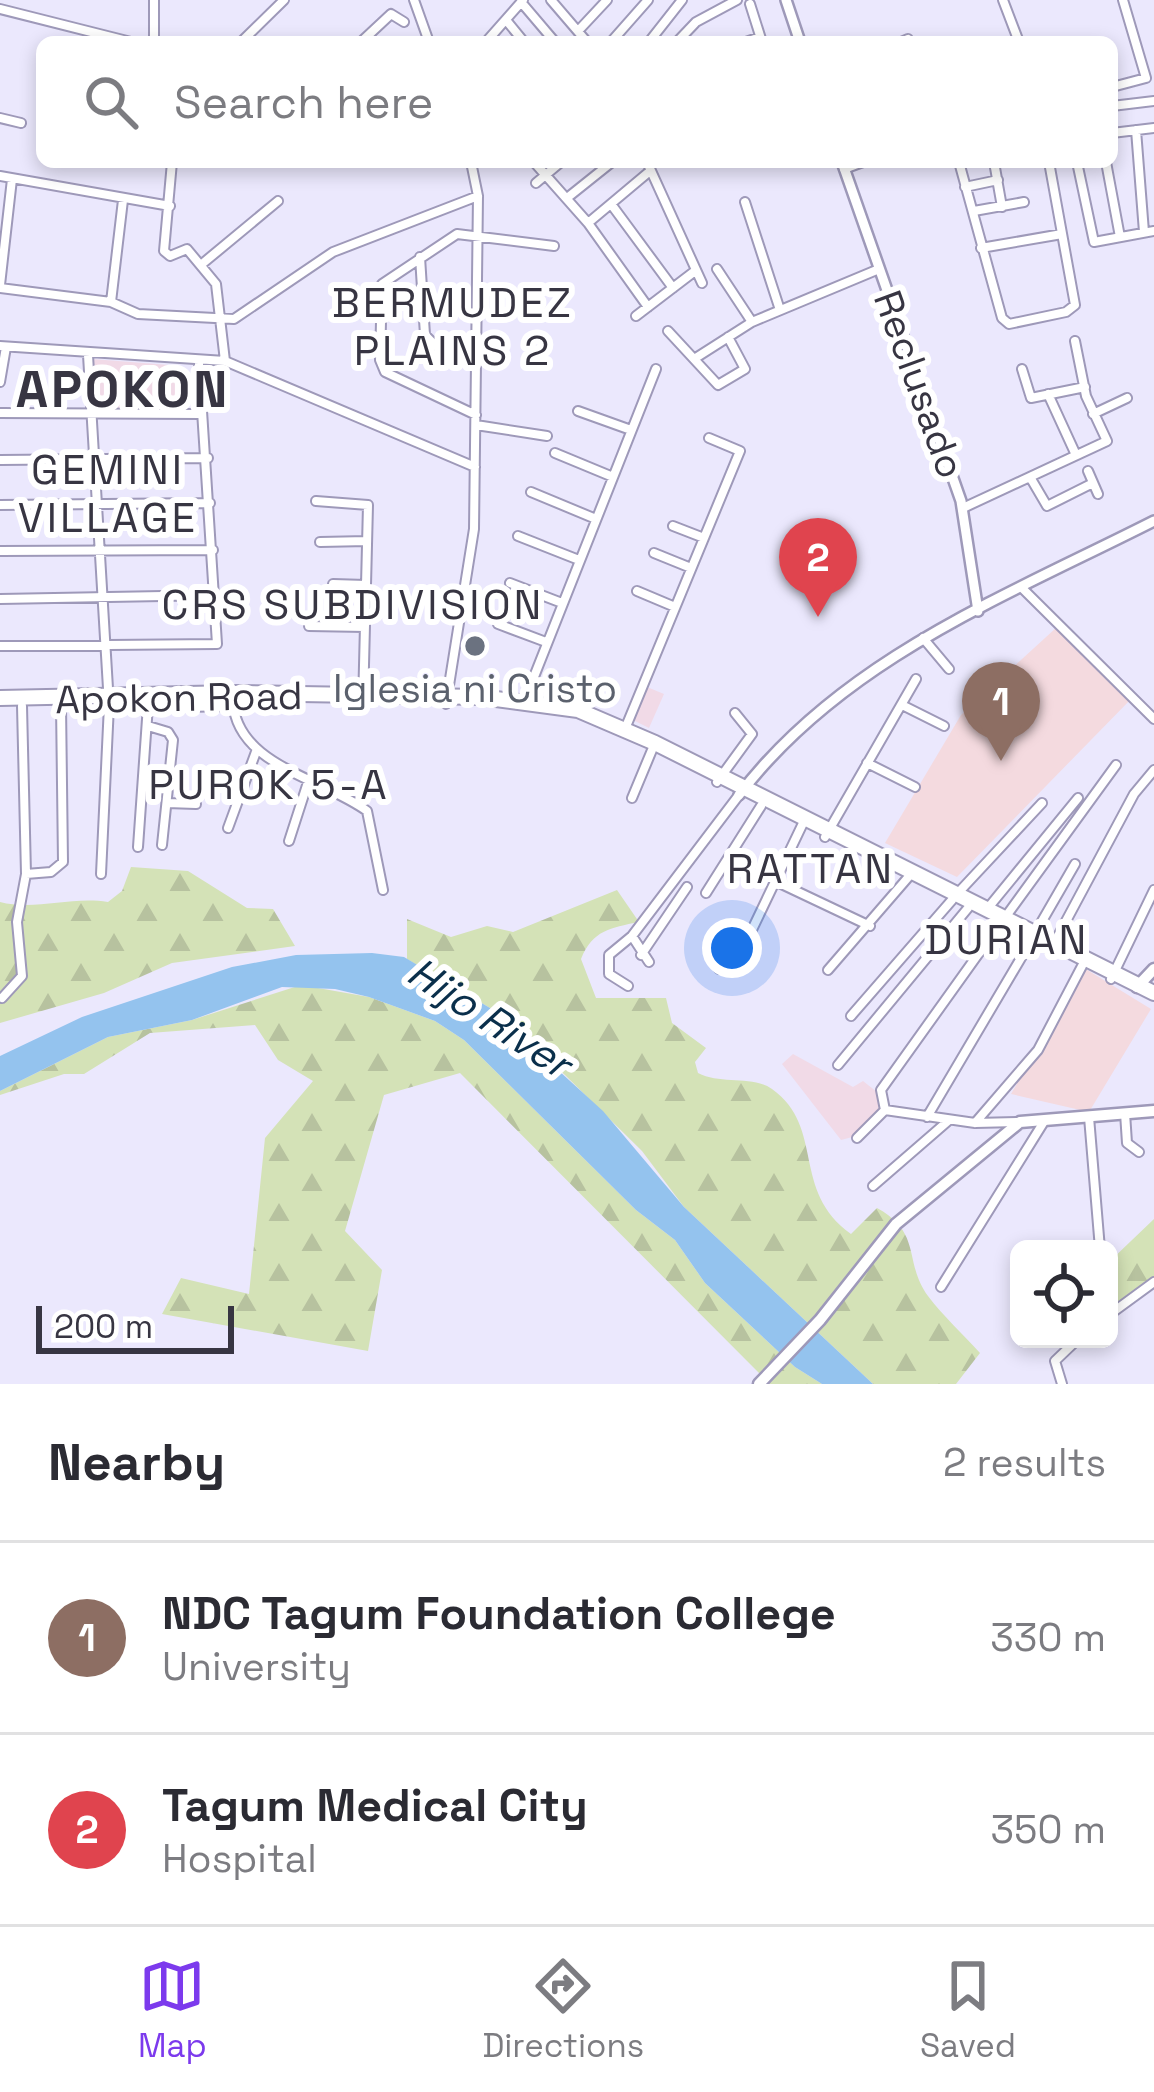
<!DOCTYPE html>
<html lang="en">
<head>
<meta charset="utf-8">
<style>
	:root { --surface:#fff; --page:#f7f7f7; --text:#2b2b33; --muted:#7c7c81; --line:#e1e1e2; --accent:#7c3aed }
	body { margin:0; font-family:"Space Grotesk",sans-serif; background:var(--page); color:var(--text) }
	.controls { position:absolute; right:36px; bottom:36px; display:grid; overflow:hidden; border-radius:18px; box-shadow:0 6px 18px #0003 }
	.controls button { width:108px; height:108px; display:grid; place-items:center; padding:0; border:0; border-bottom:3px solid var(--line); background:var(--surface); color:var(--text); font:60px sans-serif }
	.scale { position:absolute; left:36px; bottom:30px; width:198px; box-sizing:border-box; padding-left:12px; border:6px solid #373542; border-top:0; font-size:33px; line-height:42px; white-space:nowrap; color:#373542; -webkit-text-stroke:9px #fff; paint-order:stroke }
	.you { position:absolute; left:732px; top:948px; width:42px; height:42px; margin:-30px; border:9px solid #fff; border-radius:50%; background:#1a73e8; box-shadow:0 0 0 18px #1a73e833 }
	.badge { display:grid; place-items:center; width:78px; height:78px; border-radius:50%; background:var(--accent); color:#fff; font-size:39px; font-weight:700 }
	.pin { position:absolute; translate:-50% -99px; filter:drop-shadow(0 3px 6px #0008) }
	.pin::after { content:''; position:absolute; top:63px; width:42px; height:36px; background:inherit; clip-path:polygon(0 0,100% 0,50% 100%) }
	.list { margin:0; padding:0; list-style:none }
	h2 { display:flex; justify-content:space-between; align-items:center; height:156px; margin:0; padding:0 48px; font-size:51px }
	h2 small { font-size:39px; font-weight:400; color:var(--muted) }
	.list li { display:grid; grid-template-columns:78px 1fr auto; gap:36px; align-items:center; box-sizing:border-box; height:192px; padding:0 48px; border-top:3px solid var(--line) }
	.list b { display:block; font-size:45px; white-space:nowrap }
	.list p { margin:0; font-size:39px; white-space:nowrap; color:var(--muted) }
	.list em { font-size:39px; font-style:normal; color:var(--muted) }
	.icon { flex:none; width:66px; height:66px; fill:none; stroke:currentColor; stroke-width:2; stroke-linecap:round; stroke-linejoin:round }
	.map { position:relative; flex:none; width:1154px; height:1384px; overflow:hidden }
	.search { position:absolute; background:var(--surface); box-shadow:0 6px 18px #0003; left:36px; right:36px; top:36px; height:132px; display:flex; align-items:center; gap:30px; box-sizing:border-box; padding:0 42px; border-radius:18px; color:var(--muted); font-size:45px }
	.sheet { height:540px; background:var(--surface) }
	nav { display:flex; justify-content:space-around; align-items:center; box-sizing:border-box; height:168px; border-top:3px solid var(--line); background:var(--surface); font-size:33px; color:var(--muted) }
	nav a { display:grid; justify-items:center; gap:6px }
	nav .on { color:var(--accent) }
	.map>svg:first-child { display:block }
	.commercial { fill:#f1dae7 }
	.education { fill:#f4dadf }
	.forest { fill:url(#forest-firs) }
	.water { fill:#94c3ee }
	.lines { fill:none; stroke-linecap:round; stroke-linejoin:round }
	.minor-casing { stroke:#9e99b9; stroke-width:12 }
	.tertiary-casing { stroke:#9e99b9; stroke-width:14 }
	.secondary-casing { stroke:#9e99b9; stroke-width:15 }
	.trunk-casing { stroke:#9e99b9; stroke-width:18 }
	.minor { stroke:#fff; stroke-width:8 }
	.tertiary { stroke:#fff; stroke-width:9 }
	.secondary { stroke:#fff; stroke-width:10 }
	.trunk { stroke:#fff; stroke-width:14 }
	.worship-dot { fill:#6b7280; stroke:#fff; stroke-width:4.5 }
	.labels { text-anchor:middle; stroke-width:12; stroke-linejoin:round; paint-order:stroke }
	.street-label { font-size:39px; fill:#373542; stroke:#fff }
	.worship-label { font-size:39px; fill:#5b616d; stroke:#fff }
	.neighbourhood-label { font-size:42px; letter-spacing:3px; fill:#373542; stroke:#fff }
	.water-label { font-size:42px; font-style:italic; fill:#0a2f4b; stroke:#fff }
	.district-label { font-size:51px; font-weight:bold; letter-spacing:3px; fill:#373542; stroke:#fff }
</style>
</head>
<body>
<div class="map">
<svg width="1154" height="1384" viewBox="0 0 1154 1384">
	<defs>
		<pattern id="forest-firs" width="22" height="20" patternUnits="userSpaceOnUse" patternTransform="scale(3)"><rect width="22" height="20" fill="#d4e2b7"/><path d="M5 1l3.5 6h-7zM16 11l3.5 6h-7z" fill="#b7c29f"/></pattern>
	</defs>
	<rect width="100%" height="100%" fill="#ebe8fd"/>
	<!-- commercial -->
	<path class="commercial" d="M92 359 182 366 184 411H94Z
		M647 687 664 694 649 728 633 720Z
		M793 1054 853 1087 863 1081 877 1092 880 1110 856 1136 841 1140 782 1064Z"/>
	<!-- education -->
	<path class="education" d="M1057 627 1135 695 957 877 885 843 961 715Z
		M1084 968 1151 1009 1089 1112 1011 1094Z"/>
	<!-- forest -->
	<path class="forest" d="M131 867 188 871 247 908 273 909 295 946 172 963 104 993 0 1023V902C35 911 71 896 108 902L122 891Z
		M617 890 639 922C610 928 593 930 581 959L596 998H666L672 1023 706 1048 695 1062 698 1073C721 1085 752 1075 772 1089 826 1128 790 1190 851 1234L877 1208C923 1233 903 1262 928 1296 943 1316 963 1334 980 1353L956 1384H873L684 1207 642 1151 565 1075 490 1008 407 959V919L451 937 487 926 513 932Z
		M301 985 369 997 435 1021 464 1040 636 1210 675 1240 705 1283 795 1367 822 1384H770L460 1073 384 1095 345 1231 382 1270 368 1351 162 1314 181 1278 249 1294 265 1138 313 1081 278 1060 255 1025 150 1033 84 1074H64L0 1095V1091L108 1037 192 1020Z
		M1154 1219V1280L1109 1312V1262Z"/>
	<!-- water -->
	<path class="water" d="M372 953 404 957 490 1008 603 1111 684 1207 873 1384H822L795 1367 705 1283 675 1240 636 1210 464 1040 435 1021 369 997 335 989 282 987 192 1020 108 1037 0 1091V1056L82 1017 232 967 296 955Z"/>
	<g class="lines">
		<!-- minor casing -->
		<g class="minor-casing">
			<path id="minor" d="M154 0V42
				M414 0 429 42
				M551 0 587 42
				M1003 0 1019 42
				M521 2 555 42
				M750 4 762 42
				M0 9 131 42
				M506 20 524 42
				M578 31 607 0
				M241 42 284 0
				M361 42 391 14 404 22
				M486 42 523 0
				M611 42 648 0
				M649 42 682 0
				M677 42 696 22 737 0
				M746 42 760 37
				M901 42 908 39
				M1112 87 1146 78 1123 0
				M1112 106 1154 101
				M0 118 21 123
				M1136 130 1144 232
				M1112 133 1154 128
				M172 162 164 251 170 256 187 249 216 284 225 361
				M534 162 588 223 648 307
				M647 162 702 283
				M959 162 1002 318 1009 324 1066 312 1075 305 1049 162
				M994 162 1002 207
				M1077 162 1094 242 1154 231
				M1106 162 1120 237
				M844 169 863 162
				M0 176 170 206
				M536 183 561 162
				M965 187 998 180
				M567 198 612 162
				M745 202 780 310
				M611 204 673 288
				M974 211 1024 202
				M588 223 650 171
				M981 248 1062 234
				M420 257 425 335 439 349 475 366
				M202 264 278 201
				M717 269 752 322
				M0 285 12 179
				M0 288 111 302 138 314 234 319 333 252 478 196
				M111 302 123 200
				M636 316 695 271
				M668 331 718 385 745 369 728 337
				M0 346 225 361 475 467
				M88 355 109 705 101 874
				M694 359 752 322 879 269
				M1022 369 1031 398 1085 387
				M0 382 6 347
				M1048 394 1076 455
				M578 411 631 430
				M0 413 202 414
				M1093 414 1127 398
				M476 415 385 372 380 360 382 284 457 234 554 246
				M476 425 547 436
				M555 453 613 477
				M0 460 208 458
				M1088 471 1098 494
				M1030 477 1047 506 1093 483
				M531 492 596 519
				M316 501 368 505 363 705
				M0 505 210 503
				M963 508 1107 441 1086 396 1075 341
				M673 526 704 538
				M518 536 579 560
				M320 542 367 541
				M0 551 213 550
				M654 553 691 568
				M510 583 562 603
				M333 584 366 585
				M1023 589 1154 719
				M637 591 675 607
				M0 599 217 595
				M498 624 546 642
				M309 626 365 627
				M923 638 949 669
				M0 646 217 644 199 364
				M233 701C236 765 322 778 367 811L383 890
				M524 702 656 369
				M446 704 474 529 478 196 471 162
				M902 705 944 726
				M148 726 168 732 173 740 162 845
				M625 729 740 451 709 438
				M867 763 915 787
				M717 782 752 734 735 713
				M632 798 652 750
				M167 803 196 804
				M228 828 257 749
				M825 837 916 679
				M289 841 309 779
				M138 847 148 705
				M26 874 51 872 63 862 61 705
				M775 881 870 926
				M706 893 761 806
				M957 894 1042 803
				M988 908 1078 798
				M1004 919 1116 765
				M1034 935 1075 864
				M632 936 649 962
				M1050 951 1134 794 1154 770
				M641 955 687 887
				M719 969 738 959 805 819
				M828 970 911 874
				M1111 979 1154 890
				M628 986 609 974V955L632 936 739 795
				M2 998 22 976 17 922 26 874 22 706
				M851 1016 952 900
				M838 1065 968 908
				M885 1110 881 1090 999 925
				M1125 1113 1127 1143 1139 1152
				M927 1117 1031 941
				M1089 1117 1100 1249
				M975 1123 1038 1050 1082 966
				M857 1138 885 1110 975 1123 1017 1122
				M873 1186 948 1121
				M941 1287 1045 1120
				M1109 1315 1154 1282
				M1062 1384 1055 1361 1078 1339"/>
		</g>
		<!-- tertiary casing -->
		<g class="tertiary-casing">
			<path id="tertiary" d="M786 0 800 42
				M842 162 961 501 978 611
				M739 795C843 659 1006 596 1154 521"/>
		</g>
		<!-- secondary casing -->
		<g class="secondary-casing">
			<path id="secondary" d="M1137 987 1154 969
				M759 1384 820 1320 896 1224 1020 1122 1154 1111"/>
		</g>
		<!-- trunk casing -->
		<g class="trunk-casing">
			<path id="trunk" d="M0 698 234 693 481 697 578 710 655 743 1154 993
				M119 705 241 703"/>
		</g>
		<!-- minor -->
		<use href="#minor" class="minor"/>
		<!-- tertiary -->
		<use href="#tertiary" class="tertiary"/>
		<!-- secondary -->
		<use href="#secondary" class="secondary"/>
		<!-- trunk -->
		<use href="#trunk" class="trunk"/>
	</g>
	<!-- markers -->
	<circle class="worship-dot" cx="475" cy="646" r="12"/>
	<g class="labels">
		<!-- street labels -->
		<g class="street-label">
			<text transform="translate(920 384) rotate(70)" y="14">Reclusado</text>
			<text transform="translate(179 697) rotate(-1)" y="14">Apokon Road</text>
		</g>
		<!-- worship labels -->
		<g class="worship-label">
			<text x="475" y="702">Iglesia ni Cristo</text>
		</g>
		<!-- neighbourhood labels -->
		<g class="neighbourhood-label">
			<text x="453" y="317">BERMUDEZ<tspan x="453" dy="48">PLAINS 2</tspan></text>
			<text x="108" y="484">GEMINI<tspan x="108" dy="48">VILLAGE</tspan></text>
			<text x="353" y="619">CRS SUBDIVISION</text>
			<text x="269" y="799">PUROK 5-A</text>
			<text x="811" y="883">RATTAN</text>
			<text x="1007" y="954">DURIAN</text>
		</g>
		<!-- water labels -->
		<g class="water-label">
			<text transform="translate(490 1017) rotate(33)" y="15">Hijo River</text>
		</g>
		<!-- district labels -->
		<g class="district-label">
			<text x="123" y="407">APOKON</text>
		</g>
	</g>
</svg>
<div class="controls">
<button><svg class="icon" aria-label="locate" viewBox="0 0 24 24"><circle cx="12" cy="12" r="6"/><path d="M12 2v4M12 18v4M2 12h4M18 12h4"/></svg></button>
</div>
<div class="scale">200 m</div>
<div class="you"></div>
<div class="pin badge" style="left:1001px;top:761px;background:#8d6e63">1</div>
<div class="pin badge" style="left:818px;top:617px;background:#e0444e">2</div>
<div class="search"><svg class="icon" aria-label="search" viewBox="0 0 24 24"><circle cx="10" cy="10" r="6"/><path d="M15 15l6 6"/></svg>Search here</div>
</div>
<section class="sheet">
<h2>Nearby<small>2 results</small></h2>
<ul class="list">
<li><span class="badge" style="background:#8d6e63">1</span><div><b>NDC Tagum Foundation College</b><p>University</p></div><em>330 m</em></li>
<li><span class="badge" style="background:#e0444e">2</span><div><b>Tagum Medical City</b><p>Hospital</p></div><em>350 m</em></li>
</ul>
</section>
<nav>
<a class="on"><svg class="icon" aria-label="map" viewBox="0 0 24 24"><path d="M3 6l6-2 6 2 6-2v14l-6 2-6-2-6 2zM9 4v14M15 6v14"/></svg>Map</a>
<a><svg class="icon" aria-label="directions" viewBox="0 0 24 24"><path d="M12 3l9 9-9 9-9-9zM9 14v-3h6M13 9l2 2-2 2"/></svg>Directions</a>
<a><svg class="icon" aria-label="saved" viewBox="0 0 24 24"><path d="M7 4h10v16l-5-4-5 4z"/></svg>Saved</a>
</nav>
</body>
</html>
